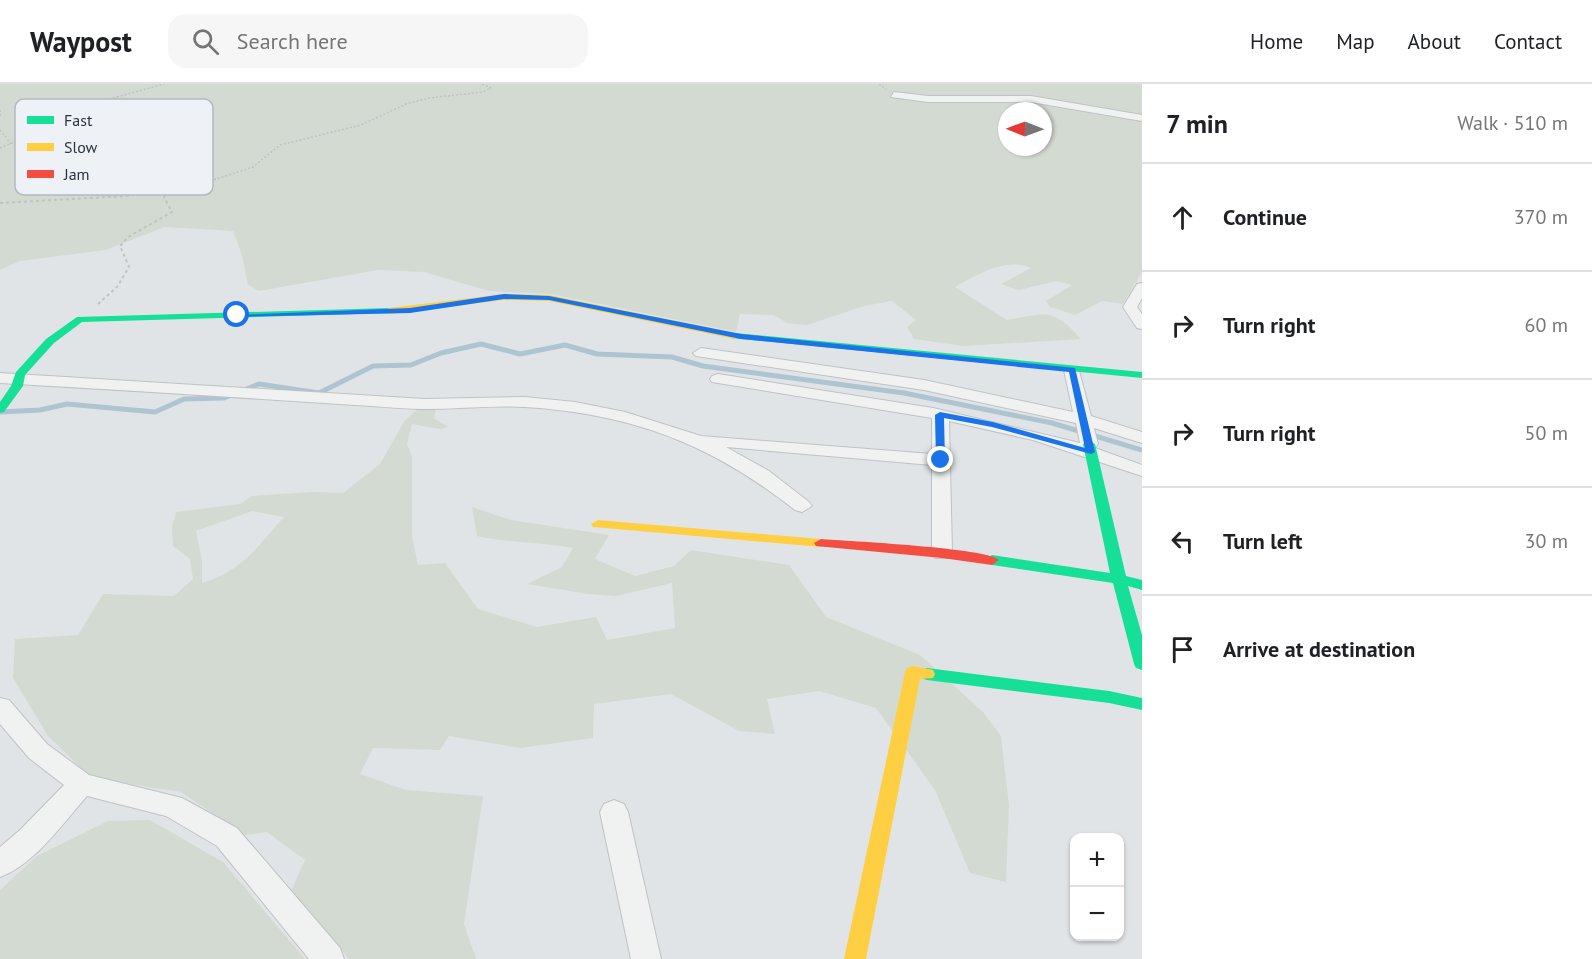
<!DOCTYPE html>
<html lang="en">
<head>
<meta charset="utf-8">
<style>
	:root { --surface:#fff; --page:#f6f6f6; --text:#202124; --muted:#757577; --line:#e0e0e0 }
	body { margin:0; font-family:"PT Sans",sans-serif; background:var(--page); color:var(--text) }
	.controls { position:absolute; right:18px; bottom:18px; display:grid; overflow:hidden; border-radius:12px; box-shadow:0 2px 4px #0004 }
	.controls button { width:54px; height:54px; display:grid; place-items:center; padding:0; border:0; border-bottom:2px solid var(--line); background:var(--surface); color:var(--text); font:30px sans-serif }
	.compass { position:absolute; left:998px; top:18px; width:54px; height:54px; border-radius:50%; background:var(--surface); box-shadow:0 2px 4px #0004; rotate:271deg }
	.stop { position:absolute; width:18px; height:18px; margin:-14px; border:4px solid #1a73e8; border-radius:50%; background:#fff }
	.stop.end { background:#1a73e8; border-color:#fff; box-shadow:0 2px 6px #0008 }
	.list { margin:0; padding:0; list-style:none }
	h2 { display:flex; justify-content:space-between; align-items:center; height:78px; margin:0; padding:0 24px; font-size:26px }
	h2 small { font-size:20px; font-weight:400; color:var(--muted) }
	.list li { display:grid; grid-template-columns:39px 1fr auto; gap:18px; align-items:center; box-sizing:border-box; height:108px; padding:0 24px; border-top:2px solid var(--line) }
	.list b { display:block; font-size:22px; white-space:nowrap }
	.list em { font-size:20px; font-style:normal; color:var(--muted) }
	.icon { flex:none; width:33px; height:33px; fill:none; stroke:currentColor; stroke-width:2; stroke-linecap:round; stroke-linejoin:round }
	.map { position:relative; flex:none; width:1142px; height:875px; overflow:hidden }
	header { display:flex; align-items:center; gap:36px; box-sizing:border-box; height:84px; padding:0 30px; background:var(--surface); border-bottom:2px solid var(--line) }
	header strong { font-size:28px }
	nav { display:flex; gap:33px; margin-inline-start:auto; font-size:21px }
	.search { width:420px; height:54px; background:var(--page); display:flex; align-items:center; gap:15px; box-sizing:border-box; padding:0 21px; border-radius:18px; color:var(--muted); font-size:22px }
	main { display:flex }
	aside { flex:1; background:var(--surface) }
	.map>svg:first-child { display:block }
	.green { fill:#d3dad1; fill-rule:evenodd }
	.lines { fill:none; stroke-linecap:round; stroke-linejoin:round }
	.stream { stroke:#afc4d1; stroke-width:5 }
	.street-casing { stroke:#bfc2c4; stroke-width:2 }
	.path-far1 { stroke:#bfc3c6; stroke-width:1.5; stroke-dasharray:2 2; stroke-linecap:butt }
	.path { stroke:#bfc3c6; stroke-width:2; stroke-dasharray:3 3; stroke-linecap:butt }
	.street { fill:#f0f2f2; fill-rule:evenodd }
	.fast { fill:#16e098; fill-rule:evenodd }
	.slow { fill:#ffcf43; fill-rule:evenodd }
	.jam { fill:#f24e42; fill-rule:evenodd }
	.route { fill:#1a73e8 }
	.key { fill:#eef2f6; stroke:#b3b9bf; stroke-width:1.5 }
	.key-label { font-size:16px; fill:#28333f }
</style>
</head>
<body>
<header>
<strong>Waypost</strong>
<div class="search"><svg class="icon" aria-label="search" viewBox="0 0 24 24"><circle cx="10" cy="10" r="6"/><path d="M15 15l6 6"/></svg>Search here</div>
<nav><a>Home</a><a>Map</a><a>About</a><a>Contact</a></nav>
</header>
<main>
<div class="map">
<svg width="1142" height="875" viewBox="0 0 1142 875">
	<rect width="100%" height="100%" fill="#e1e4e6"/>
	<!-- green -->
	<path class="green" d="M0 0H1142V188L1123 220 1102 217 1075 231 1050 223 1046 217 1072 201 1056 197 1019 206 1001 200 1031 184C1006 173 977 191 955 203L1007 236C1046 229 1053 223 1081 255L964 262 914 255 907 243 916 236 892 217 864 222 807 241 787 239 774 231 740 230 736 248 551 210 489 207 424 188 378 186 259 207 248 201 242 171 233 147 165 143 105 166 20 177 0 186ZM1007 27H1043V63H1007Z
		M419 324H436L434 334 448 343 440 345 412 340 407 360 412 372V453L418 481 445 479 478 525 537 543 596 533 607 556 675 544 672 499 616 512 588 510 527 500 562 483 573 464C541 458 509 459 477 452L472 423 511 436 609 451 595 475 635 492 674 482 691 466 789 481 826 533 920 571 983 628 1001 652 1009 721 1006 798 970 789 935 706 876 624 819 607 767 615 775 650 739 647 671 610 594 620 593 654 520 664 449 652 440 666 373 664 360 690 406 706 483 712 464 840 476 875H349L291 807 305 776 267 748 245 751 181 708 91 694 48 652 13 594 15 555 78 551 103 510 174 512 193 495 190 475 173 462 172 444 176 428 240 420 252 412 312 408 343 409 380 380 405 336ZM252 427 284 433C257 463 242 487 202 499V477L196 447Z
		M150 736 223 778 305 875H0V806L37 772 108 737Z"/>
	<g class="lines">
		<!-- stream -->
		<path class="stream" d="M0 328 40 326 67 320 155 328 184 315 224 314 259 300 319 309 373 282 411 281 441 269 481 260 520 270 565 261 597 270 672 273 703 282 904 309 1052 339 1142 366"/>
		<!-- street casing -->
		<g class="street-casing">
			<path id="street" d="M894 8 928 12H1031L1142 31V37L1031 18H928L891 13Z
				M1142 199V214L1137 223 1142 230V245L1137 244 1123 223 1137 200Z
				M701 264 924 296 1073 328 1064 286 1066 283H1078L1091 332 1142 348V359L1094 344 1098 360 1095 364 1142 381V392L1033 356 949 337 952 469 949 474H935L932 469V381L726 363 769 387 809 418 812 422 802 428 795 426C711 360 633 330 525 323 492 321 459 325 425 325 407 325 389 323 371 322 247 314 124 306 0 299V289L425 315 525 313 575 318 625 328 701 352 932 370V334L712 298 710 295 712 292 718 290 933 324 1080 359 1076 339 924 306 696 272 693 269Z
				M0 614 9 616 47 660 89 691 182 714 237 744 340 864 344 875H309L217 762 166 732 87 712C63 739 35 780 0 793V763L20 746 64 701 29 674 0 640Z
				M614 716 624 720 628 728 661 875H631L600 728 604 720Z"/>
		</g>
		<!-- path-far1 -->
		<path class="path-far1" d="M879 0 886 5
			M0 26V34
			M0 46 11 60
			M0 64 46 46 95 19 164 0
			M210 97 253 83 280 61 361 41 406 20 429 14 483 8 491 4 482 0"/>
		<!-- path -->
		<path class="path" d="M0 119 126 112 216 95
			M98 220 117 203 129 183 120 162 128 153 172 128 164 113 171 104"/>
		<!-- street -->
		<use href="#street" class="street"/>
		<!-- fast -->
		<path class="fast" d="M389 224 394 227 392 229 82 238 54 259 25 291 23 302 4 328 0 329V318L11 302 16 288 46 255 77 233Z
			M735 249 1142 288V294L731 254V250Z
			M1089 356 1095 360 1126 492 1142 496V506L1128 502 1142 551V586L1136 584 1134 580 1113 499 992 481 985 476 992 471 1110 489 1083 360Z
			M927 584 1109 607 1142 614V626L1109 619 927 596 921 594 919 590 921 586Z"/>
		<!-- slow -->
		<path class="slow" d="M504 210 549 211 735 249 740 252 735 255 549 217 504 216 389 230 384 227 389 224Z
			M598 436 821 455 828 459 821 463 593 443 591 440Z
			M913 582 933 586 935 590 933 594 920 595 866 875H844L905 588 907 584Z"/>
		<!-- jam -->
		<path class="jam" d="M821 455C846 457 989 464 999 476L992 481 942 474 816 462 814 459Z"/>
	</g>
	<!-- route -->
	<path class="route" d="M504 210 549 212 741 250 1075 284 1095 368 1091 370 992 343 944 334 945 376 941 379 936 376 935 331 940 328 993 338 1085 364 1069 288 741 255 549 216 504 215 410 229 237 233 233 231 410 224Z"/>
	<!-- legend -->
	<rect x="15" y="15" width="198" height="96" rx="9" class="key"/>
	<rect x="27" y="32" width="27" height="8" fill="#16e098"/>
	<rect x="27" y="59" width="27" height="8" fill="#ffcf43"/>
	<rect x="27" y="86" width="27" height="8" fill="#f24e42"/>
	<g class="key-label">
		<text x="64" y="42">Fast</text>
		<text x="64" y="69">Slow</text>
		<text x="64" y="96">Jam</text>
	</g>
</svg>
<div class="controls">
<button>+</button>
<button>−</button>
</div>
<svg class="compass" viewBox="-18 -18 36 36"><path d="M0-13l5 13h-10z" fill="#e53935"/><path d="M0 13l5-13h-10z" fill="#757577"/></svg>
<div class="stop" style="left:237px;top:231px"></div>
<div class="stop end" style="left:941px;top:376px"></div>
</div>
<aside>
<h2>7 min<small>Walk · 510 m</small></h2>
<ul class="list">
<li><svg class="icon" aria-label="ahead" viewBox="0 0 24 24"><path d="M12 20V5M6 11l6-6 6 6"/></svg><div><b>Continue</b></div><em>370 m</em></li>
<li><svg class="icon" aria-label="right" viewBox="0 0 24 24"><path d="M7 20v-9h11M14 6l5 5-5 5"/></svg><div><b>Turn right</b></div><em>60 m</em></li>
<li><svg class="icon" aria-label="right" viewBox="0 0 24 24"><path d="M7 20v-9h11M14 6l5 5-5 5"/></svg><div><b>Turn right</b></div><em>50 m</em></li>
<li><svg class="icon" aria-label="left" viewBox="0 0 24 24"><path d="M17 20v-9H6M10 6l-5 5 5 5"/></svg><div><b>Turn left</b></div><em>30 m</em></li>
<li><svg class="icon" aria-label="arrive" viewBox="0 0 24 24"><path d="M6 21V4h12l-3 4 3 4H6"/></svg><div><b>Arrive at destination</b></div></li>
</ul>
</aside>
</main>
</body>
</html>
